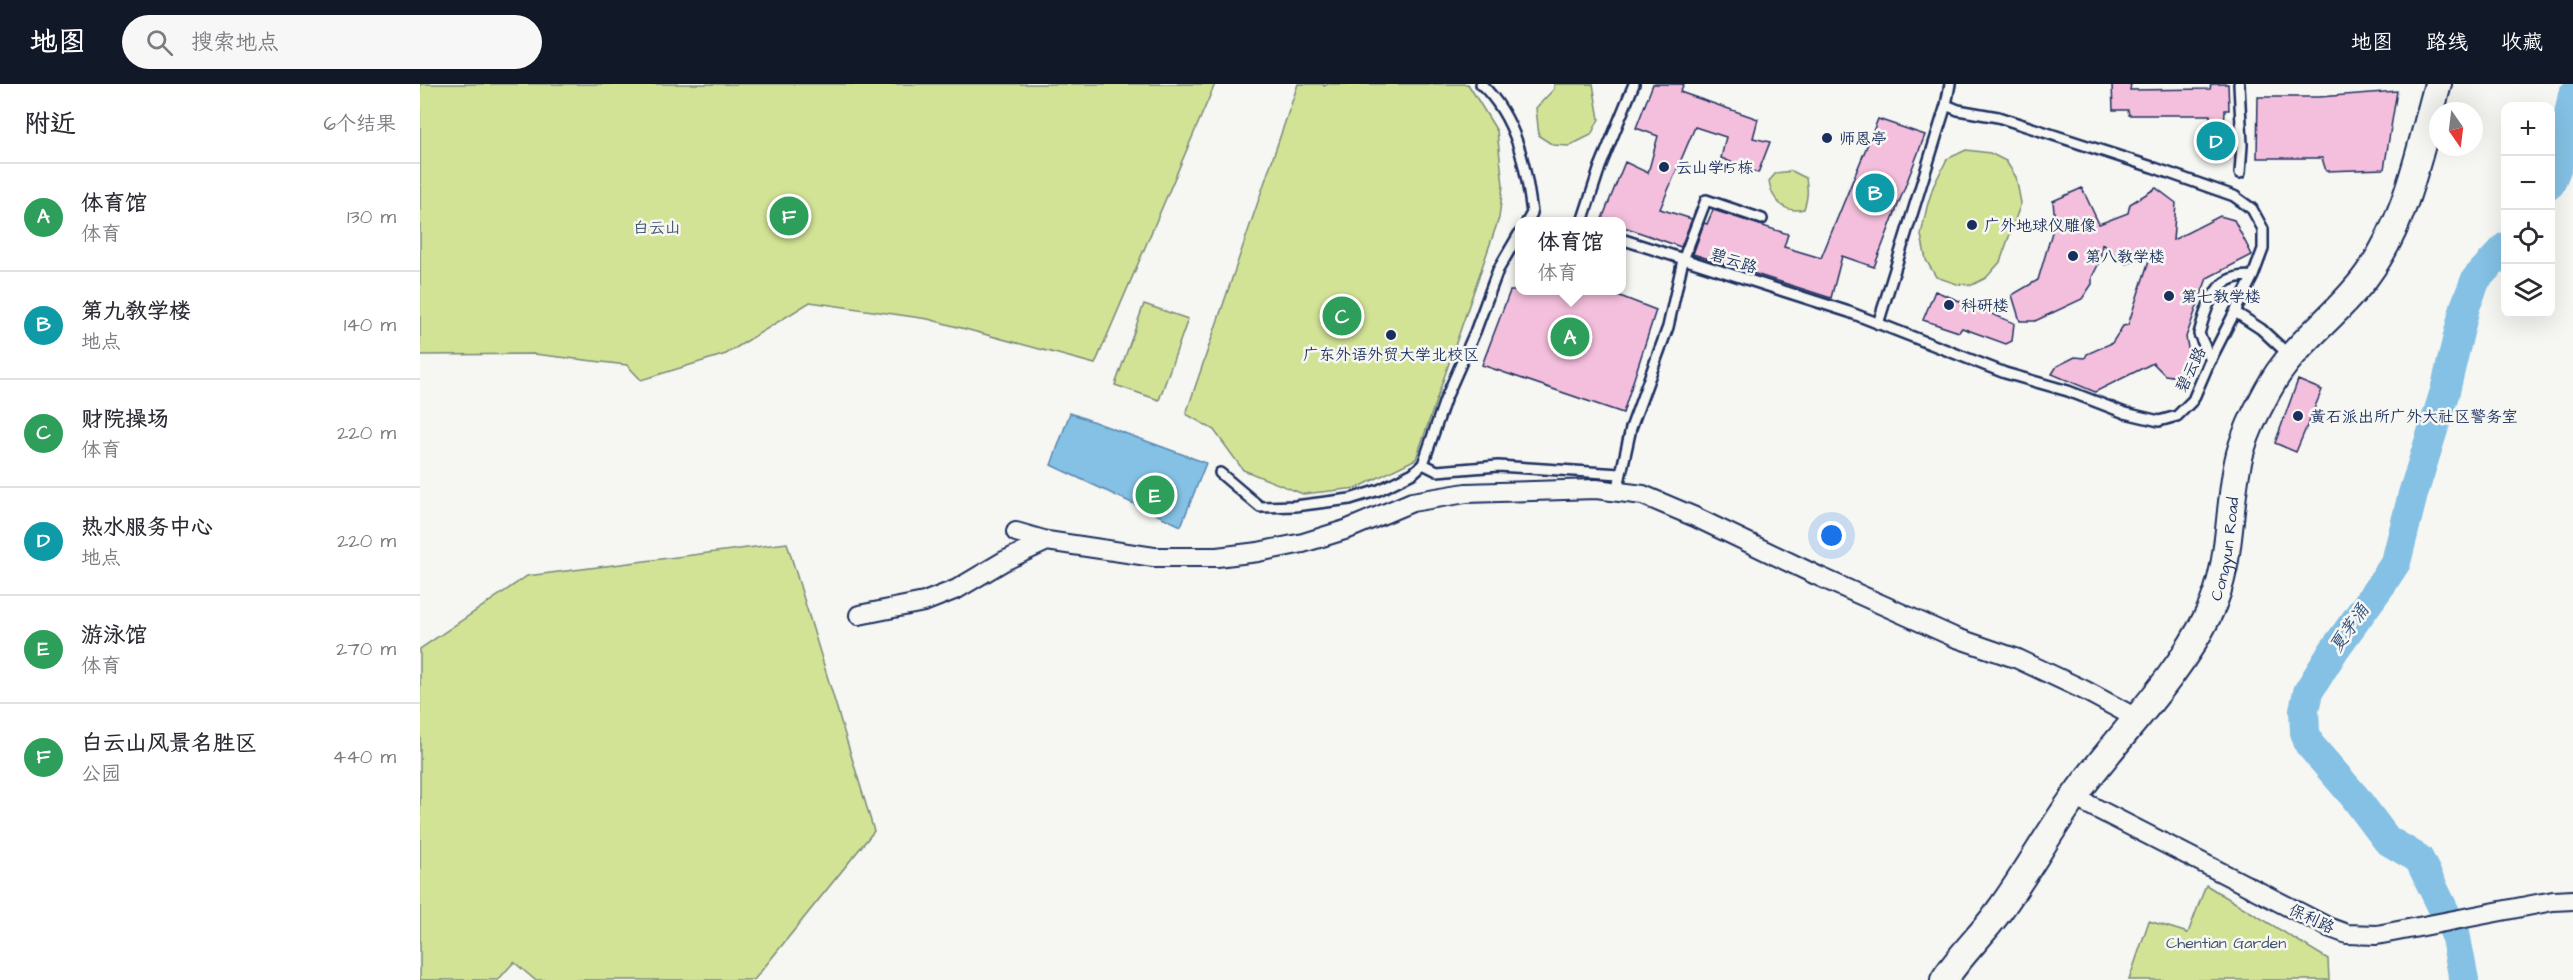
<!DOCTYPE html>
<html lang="zh">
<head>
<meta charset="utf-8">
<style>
	:root { --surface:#fff; --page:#f7f7f7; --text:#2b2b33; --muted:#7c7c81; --line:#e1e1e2; --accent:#111827 }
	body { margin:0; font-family:"Architects Daughter","LXGW WenKai TC",sans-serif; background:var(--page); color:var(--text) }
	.controls { position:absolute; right:18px; top:18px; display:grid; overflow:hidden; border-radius:12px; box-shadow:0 6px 24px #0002 }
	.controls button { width:54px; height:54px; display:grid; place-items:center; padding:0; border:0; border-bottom:2px solid var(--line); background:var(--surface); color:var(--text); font:30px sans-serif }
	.compass { position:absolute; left:2009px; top:18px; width:54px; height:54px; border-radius:50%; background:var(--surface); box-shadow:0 6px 24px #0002; rotate:166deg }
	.you { position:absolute; left:1412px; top:452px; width:21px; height:21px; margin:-15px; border:4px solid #fff; border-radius:50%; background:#1a73e8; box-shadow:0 0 0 9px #1a73e833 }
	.badge { display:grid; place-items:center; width:39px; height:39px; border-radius:50%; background:var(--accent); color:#fff; font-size:20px; font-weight:700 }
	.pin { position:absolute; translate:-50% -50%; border:3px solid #fff; box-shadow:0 2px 6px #0006 }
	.popup { position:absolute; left:1095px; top:133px; width:111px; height:78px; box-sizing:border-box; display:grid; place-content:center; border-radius:12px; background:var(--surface); filter:drop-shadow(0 2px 4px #0005); font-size:20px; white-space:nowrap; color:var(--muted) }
	.popup b { font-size:22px; color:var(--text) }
	.popup::after { content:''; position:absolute; left:50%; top:100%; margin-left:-12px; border:12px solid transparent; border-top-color:var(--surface) }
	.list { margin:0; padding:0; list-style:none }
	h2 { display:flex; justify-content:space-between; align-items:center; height:78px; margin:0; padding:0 24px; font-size:26px }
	h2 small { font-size:20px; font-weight:400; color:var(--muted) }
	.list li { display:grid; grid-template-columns:39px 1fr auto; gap:18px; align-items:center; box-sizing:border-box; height:108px; padding:0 24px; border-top:2px solid var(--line) }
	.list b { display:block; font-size:22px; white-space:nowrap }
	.list p { margin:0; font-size:20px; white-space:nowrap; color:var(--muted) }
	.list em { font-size:20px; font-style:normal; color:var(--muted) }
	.icon { flex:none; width:33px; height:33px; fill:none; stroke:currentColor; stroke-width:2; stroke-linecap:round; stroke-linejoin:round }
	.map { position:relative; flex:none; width:2153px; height:896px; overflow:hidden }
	header { display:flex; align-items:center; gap:36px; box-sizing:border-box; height:84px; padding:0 30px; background:var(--accent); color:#fff }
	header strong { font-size:28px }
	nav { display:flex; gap:33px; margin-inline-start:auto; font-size:21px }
	.search { width:420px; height:54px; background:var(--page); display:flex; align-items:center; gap:15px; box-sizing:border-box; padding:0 21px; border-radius:33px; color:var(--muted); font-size:22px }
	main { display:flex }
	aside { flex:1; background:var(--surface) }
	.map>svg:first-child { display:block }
	.green { fill:#d3e396; stroke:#77897a; stroke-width:1.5 }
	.water { fill:#84c1e4; stroke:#5a87ae; stroke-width:1.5 }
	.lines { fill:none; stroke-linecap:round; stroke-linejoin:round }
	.river { stroke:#84c1e4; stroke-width:30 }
	.building { fill:#f4bfdc; stroke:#1b2f5e; stroke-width:1.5 }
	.lane-casing { stroke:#1b2f5e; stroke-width:14 }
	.street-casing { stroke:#1b2f5e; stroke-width:22 }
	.secondary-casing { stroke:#1b2f5e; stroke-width:30 }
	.lane { stroke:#f6f6f2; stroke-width:9 }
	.street { stroke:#f6f6f2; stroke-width:18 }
	.secondary { stroke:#f6f6f2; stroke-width:26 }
	.poi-dot { fill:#1b2f5e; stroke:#f6f6f2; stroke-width:2 }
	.labels { text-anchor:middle; stroke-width:5; stroke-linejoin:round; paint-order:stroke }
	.poi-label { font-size:16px; fill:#1b2f5e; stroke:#f6f6f2; text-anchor:start }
	.park-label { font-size:16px; fill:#405369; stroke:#f6f6f2 }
	.street-label { font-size:16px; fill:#1b2f5e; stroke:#f6f6f2 }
	.water-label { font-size:18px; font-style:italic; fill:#355480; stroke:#f6f6f2 }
</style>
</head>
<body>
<header>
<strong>地图</strong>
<div class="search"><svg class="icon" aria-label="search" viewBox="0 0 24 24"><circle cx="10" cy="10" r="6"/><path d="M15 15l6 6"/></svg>搜索地点</div>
<nav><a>地图</a><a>路线</a><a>收藏</a></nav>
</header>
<main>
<aside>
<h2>附近<small>6个结果</small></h2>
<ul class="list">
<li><span class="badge" style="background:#2e9e5b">A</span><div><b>体育馆</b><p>体育</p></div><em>130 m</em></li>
<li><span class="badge" style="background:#0f9aa8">B</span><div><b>第九教学楼</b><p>地点</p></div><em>140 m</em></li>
<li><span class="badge" style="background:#2e9e5b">C</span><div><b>财院操场</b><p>体育</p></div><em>220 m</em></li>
<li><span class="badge" style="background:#0f9aa8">D</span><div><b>热水服务中心</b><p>地点</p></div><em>220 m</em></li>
<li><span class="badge" style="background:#2e9e5b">E</span><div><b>游泳馆</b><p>体育</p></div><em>270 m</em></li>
<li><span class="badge" style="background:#2e9e5b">F</span><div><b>白云山风景名胜区</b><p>公园</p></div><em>440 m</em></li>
</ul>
</aside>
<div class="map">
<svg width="2153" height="896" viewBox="0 0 2153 896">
	<rect width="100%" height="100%" fill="#f6f6f2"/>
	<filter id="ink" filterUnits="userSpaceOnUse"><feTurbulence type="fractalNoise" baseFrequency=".0167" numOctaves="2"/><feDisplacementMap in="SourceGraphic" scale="12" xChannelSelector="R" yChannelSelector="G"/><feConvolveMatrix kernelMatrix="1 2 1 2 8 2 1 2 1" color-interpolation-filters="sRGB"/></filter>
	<g filter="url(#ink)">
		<!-- green -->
		<path class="green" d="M0 0H795L675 280 508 235 390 218 306 270 221 296 207 281 114 270 0 271Z
			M878 0H903L904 2 908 0H1048L1077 47 1083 101 1079 134 996 375 937 404 883 410 823 386 794 346 766 330Z
			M1134 0H1173L1179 35 1171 51 1149 62 1133 61 1119 52 1116 24 1134 5Z
			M1546 66 1570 69 1586 77 1596 93 1601 119 1580 178 1566 194 1552 201 1537 200 1516 193 1506 176 1501 151 1507 123 1513 103 1527 75Z
			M1372 87 1386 94C1388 106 1388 114 1384 125 1364 130 1352 116 1349 97L1356 89Z
			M724 220 768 235 739 316 695 301Z
			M367 459 454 747 334 896H115L94 878 78 896H0V565L107 492Z
			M1786 801 1908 875 1909 896H1709L1729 837 1768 849Z"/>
		<!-- water -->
		<path class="water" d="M650 329 786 379 761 442 631 381Z"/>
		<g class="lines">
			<!-- river -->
			<path class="river" d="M2130 100 2141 72 2153 11
				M2044 896 2035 849 1999 775 1967 756 1934 712 1889 660 1885 648 1884 626 1888 608 1914 566 1961 501 1976 478 1993 410 2025 307 2045 223 2056 195 2086 163"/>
		</g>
		<!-- building -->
		<path class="building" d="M1233 0H1264L1260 8 1338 35 1333 54 1350 58 1338 89 1301 74 1306 53 1275 43 1240 125 1272 135 1261 163 1201 142V138L1182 135 1205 78 1228 89 1238 52 1216 44Z
			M1692 0H1711L1710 6 1790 5 1791 0H1808L1809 26H1805L1803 65H1789L1790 31H1709L1708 26H1693Z
			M1977 7 1964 85 1906 87 1902 74H1837L1838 13H1899Z
			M1458 35 1505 51 1454 183 1422 172 1411 214 1273 170 1284 139 1287 140 1293 126 1368 150 1364 163 1401 174Z
			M1662 104 1679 140 1708 129 1710 120 1736 104 1756 119 1753 156 1800 132 1814 136 1832 171 1787 194 1766 253 1768 264 1776 279 1771 290 1759 293 1745 291 1733 279 1675 308 1632 290 1637 282 1655 273 1665 274 1667 270 1692 259 1703 242 1708 241 1731 170 1706 180 1682 160 1680 177 1672 193V200L1662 215 1615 237H1600L1592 211 1618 196 1635 138 1633 117Z
			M1090 207H1187L1236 226 1203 329 1062 281Z
			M1515 207 1594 239 1592 257 1586 260 1542 244 1539 248 1503 236Z
			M1878 296 1902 306 1876 368 1855 359Z"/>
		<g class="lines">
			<!-- lane casing -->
			<g class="lane-casing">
				<path id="lane" d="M1061 0C1097 34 1106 83 1112 129L1107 138
					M1819 0 1822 61 1820 89
					M1162 138 1180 83 1214 0
					M1201 155 1429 228 1585 289 1648 307 1705 329 1739 337 1757 332 1773 316 1788 281 1833 192 1843 165V145L1832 125 1814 112 1732 83 1578 33 1538 26 1526 21 1530 0
					M1815 228 1841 245 1869 271
					M1458 240 1526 21
					M1791 276 1779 250C1784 231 1792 200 1814 194 1820 192 1827 192 1833 192
					M1003 380 1017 387 1078 382 1200 390
					M800 389 840 423 875 422 930 415 959 406 993 389 1003 380 1025 316 1055 248 1078 186 1099 150
					M1197 408 1211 344 1248 243 1263 176 1286 116 1342 135"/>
			</g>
			<!-- street casing -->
			<g class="street-casing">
				<path id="street" d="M596 448 627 457 734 473H797L838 468 883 459 928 445 992 418 1046 409 1176 405 1223 411 1275 433 1398 492 1534 553 1598 575 1664 606 1718 635
					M439 531 504 518 537 505 584 477 627 457
					M1654 713 1908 843 1927 850 1957 851 2133 817 2153 816"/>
			</g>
			<!-- secondary casing -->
			<g class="secondary-casing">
				<g id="secondary">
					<path id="s1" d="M1524 896C1540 871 1562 851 1579 827 1606 790 1628 750 1654 713 1698 651 1754 600 1788 531 1812 483 1807 430 1818 378 1823 353 1836 328 1848 306 1872 260 1918 232 1947 191 1987 137 2000 64 2018 0"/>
				</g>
			</g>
			<!-- lane -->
			<use href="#lane" class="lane"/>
			<!-- street -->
			<use href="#street" class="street"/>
			<!-- secondary -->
			<use href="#secondary" class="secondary"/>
		</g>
	</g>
	<!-- markers -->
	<g class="poi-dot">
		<circle cx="1407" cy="54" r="6"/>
		<circle cx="1244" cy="83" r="6"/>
		<circle cx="1552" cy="141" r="6"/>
		<circle cx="1653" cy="172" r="6"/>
		<circle cx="1749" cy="212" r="6"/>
		<circle cx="1529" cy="221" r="6"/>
		<circle cx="971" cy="251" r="6"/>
		<circle cx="1878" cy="332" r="6"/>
	</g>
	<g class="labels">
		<!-- poi labels -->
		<g class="poi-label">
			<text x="1419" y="60">师恩亭</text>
			<text x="1256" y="89">云山学15栋</text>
			<text x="1564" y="147">广外地球仪雕像</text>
			<text x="1665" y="178">第八教学楼</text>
			<text x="1761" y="218">第七教学楼</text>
			<text x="1541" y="227">科研楼</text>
			<text x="971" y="276" text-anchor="middle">广东外语外贸大学北校区</text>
			<text x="1890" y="338">黄石派出所广外大社区警务室</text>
		</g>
		<!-- park labels -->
		<g class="park-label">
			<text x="237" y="149">白云山</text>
			<text x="1806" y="864">Chentian Garden</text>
		</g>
		<!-- street labels -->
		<g class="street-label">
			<text transform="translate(1314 176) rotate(18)" y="6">碧云路</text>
			<text transform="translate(1770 285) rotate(-64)" y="6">碧云路</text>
			<text dy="6" stroke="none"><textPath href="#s1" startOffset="520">Congyun Road</textPath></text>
			<text transform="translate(1892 834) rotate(25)" y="6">保利路</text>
		</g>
		<!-- water labels -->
		<g class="water-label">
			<text transform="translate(1929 544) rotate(-55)" y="6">夏茅涌</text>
		</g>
	</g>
</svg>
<div class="controls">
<button>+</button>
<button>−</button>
<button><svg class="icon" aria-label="locate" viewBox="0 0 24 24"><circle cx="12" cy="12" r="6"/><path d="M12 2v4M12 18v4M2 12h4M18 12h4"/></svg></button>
<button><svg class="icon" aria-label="layers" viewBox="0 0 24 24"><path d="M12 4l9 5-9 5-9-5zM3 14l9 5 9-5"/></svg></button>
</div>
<svg class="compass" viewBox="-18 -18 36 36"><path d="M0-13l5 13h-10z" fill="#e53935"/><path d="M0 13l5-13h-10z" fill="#7c7c81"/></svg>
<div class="you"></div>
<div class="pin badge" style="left:1150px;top:253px;background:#2e9e5b">A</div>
<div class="popup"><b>体育馆</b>体育</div>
<div class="pin badge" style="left:1455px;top:109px;background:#0f9aa8">B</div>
<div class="pin badge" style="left:922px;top:232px;background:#2e9e5b">C</div>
<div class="pin badge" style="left:1796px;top:57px;background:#0f9aa8">D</div>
<div class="pin badge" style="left:735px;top:411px;background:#2e9e5b">E</div>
<div class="pin badge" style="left:369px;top:132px;background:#2e9e5b">F</div>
</div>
</main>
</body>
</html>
